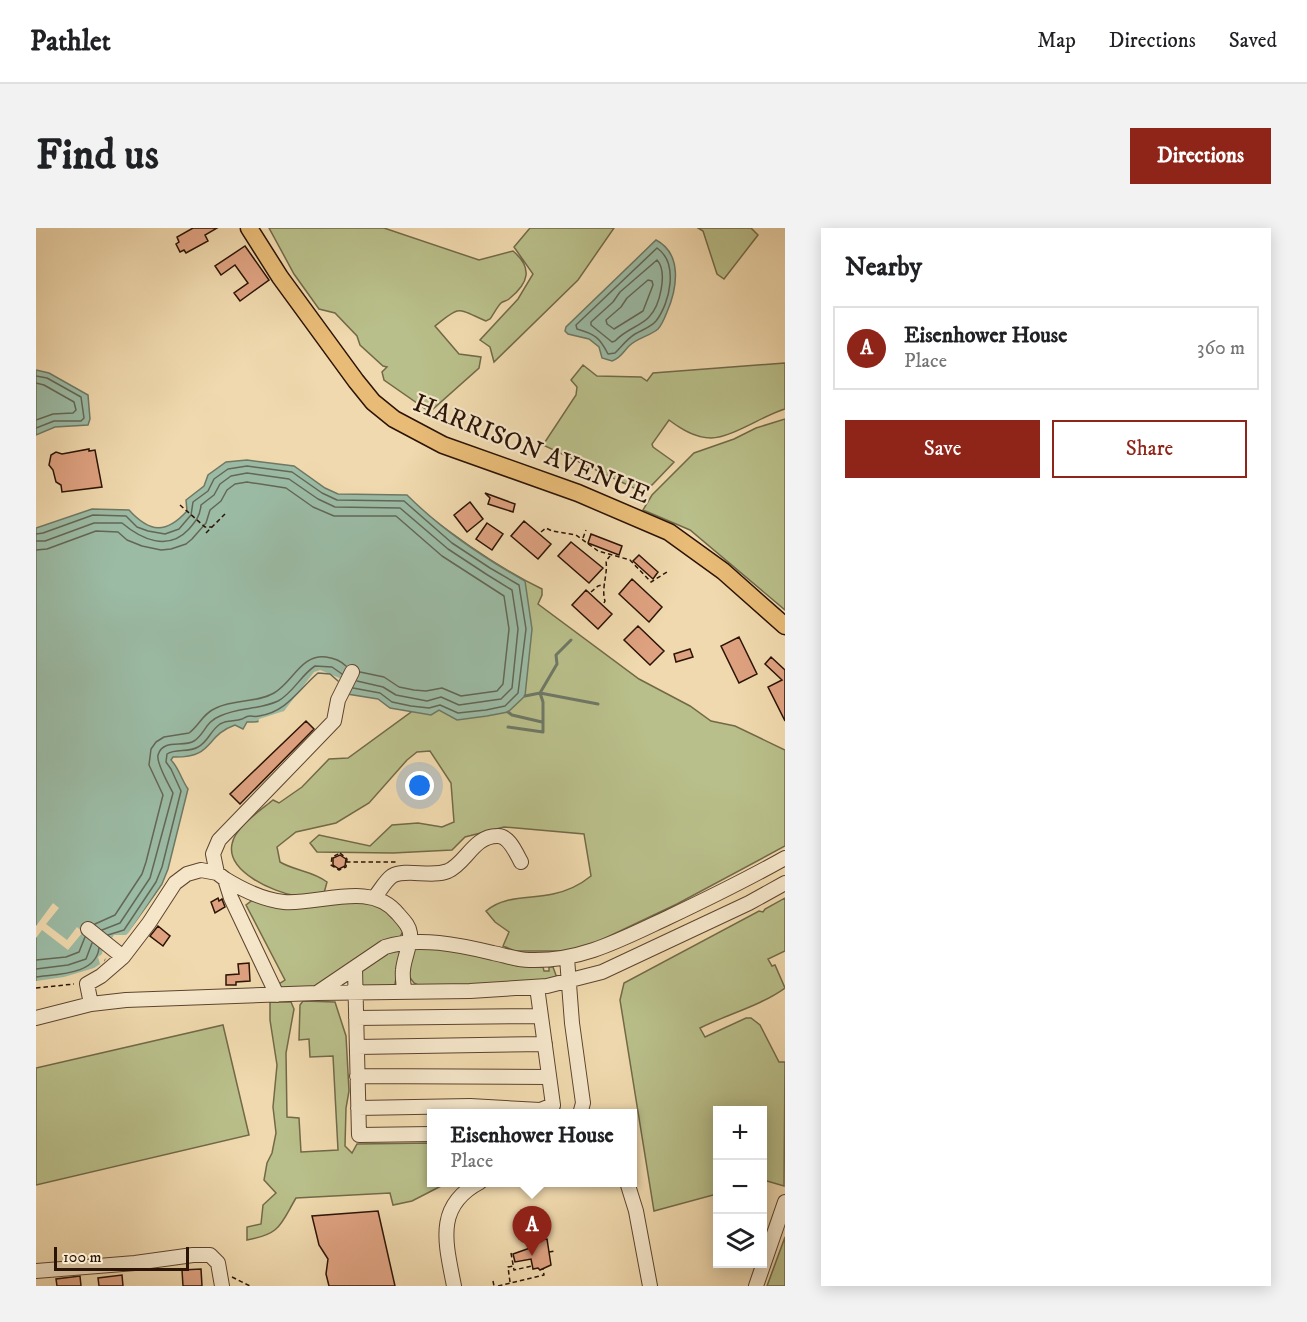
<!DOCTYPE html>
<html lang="en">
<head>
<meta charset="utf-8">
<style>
	:root { --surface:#fff; --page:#f2f2f2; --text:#202124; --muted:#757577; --line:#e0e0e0; --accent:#8f2418 }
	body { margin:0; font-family:"IM FELL DW Pica",serif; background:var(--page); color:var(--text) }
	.controls { position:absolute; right:18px; bottom:18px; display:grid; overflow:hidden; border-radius:0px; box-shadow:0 3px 15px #0003 }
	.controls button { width:54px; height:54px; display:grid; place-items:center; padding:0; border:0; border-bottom:2px solid var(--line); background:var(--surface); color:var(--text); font:30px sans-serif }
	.scale { position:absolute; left:18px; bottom:15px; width:135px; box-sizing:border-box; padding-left:6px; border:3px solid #2b1305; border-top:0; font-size:16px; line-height:21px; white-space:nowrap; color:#2b1305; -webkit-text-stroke:4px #f5e6ca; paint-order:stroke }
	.you { position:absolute; left:384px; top:558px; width:21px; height:21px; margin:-15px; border:4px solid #fff; border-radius:50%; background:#1a73e8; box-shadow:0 0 0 9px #1a73e833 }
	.badge { display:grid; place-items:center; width:39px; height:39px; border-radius:50%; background:var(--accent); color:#fff; font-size:20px; font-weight:700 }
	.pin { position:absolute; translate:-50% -50px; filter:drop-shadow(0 2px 3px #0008) }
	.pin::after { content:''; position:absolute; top:32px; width:21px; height:18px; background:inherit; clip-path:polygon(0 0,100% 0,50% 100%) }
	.popup { position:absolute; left:391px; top:881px; width:210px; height:78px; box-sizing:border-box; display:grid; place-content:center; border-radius:0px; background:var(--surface); filter:drop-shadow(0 2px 4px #0005); font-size:20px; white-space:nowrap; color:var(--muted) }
	.popup b { font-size:22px; color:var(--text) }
	.popup::after { content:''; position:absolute; left:50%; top:100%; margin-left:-12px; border:12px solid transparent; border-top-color:var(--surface) }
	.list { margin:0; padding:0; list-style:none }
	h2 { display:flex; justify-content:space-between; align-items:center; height:78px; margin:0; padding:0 24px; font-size:26px }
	h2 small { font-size:20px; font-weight:400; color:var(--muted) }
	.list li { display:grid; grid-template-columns:39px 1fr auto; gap:18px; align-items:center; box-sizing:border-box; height:84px; margin:0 12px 12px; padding:0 12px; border:2px solid var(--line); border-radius:0px }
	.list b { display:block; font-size:22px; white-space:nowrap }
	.list p { margin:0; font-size:20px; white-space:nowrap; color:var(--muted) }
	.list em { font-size:20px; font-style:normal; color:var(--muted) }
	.actions { display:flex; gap:12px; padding:18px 24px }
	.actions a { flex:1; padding:14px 0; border:2px solid var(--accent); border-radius:0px; text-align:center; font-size:21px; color:var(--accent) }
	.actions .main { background:var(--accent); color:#fff }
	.icon { flex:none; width:33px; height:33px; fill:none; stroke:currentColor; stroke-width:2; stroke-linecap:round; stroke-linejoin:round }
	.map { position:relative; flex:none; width:749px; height:1058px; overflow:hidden; border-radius:0px }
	header { display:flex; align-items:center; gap:36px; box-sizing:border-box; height:84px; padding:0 30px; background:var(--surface); border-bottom:2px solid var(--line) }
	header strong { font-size:28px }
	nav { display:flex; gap:33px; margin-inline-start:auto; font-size:21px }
	.intro { display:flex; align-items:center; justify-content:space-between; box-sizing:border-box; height:144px; padding:0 36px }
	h1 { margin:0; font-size:42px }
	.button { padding:15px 27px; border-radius:0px; background:var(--accent); color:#fff; font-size:21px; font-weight:700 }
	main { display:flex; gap:36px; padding:0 36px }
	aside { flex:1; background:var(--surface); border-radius:0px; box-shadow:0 3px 15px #0003 }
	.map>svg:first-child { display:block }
	.green { fill:#b9bf8a; stroke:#726948; stroke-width:1.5 }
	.water { fill:#9bbba5; stroke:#6e7865; stroke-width:1.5 }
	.pier { fill:#f0d9ae }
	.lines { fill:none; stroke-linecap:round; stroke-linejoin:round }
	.shore { stroke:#636755; stroke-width:1.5 }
	.stream { stroke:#6e7865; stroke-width:3 }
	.building { fill:#dfa281; stroke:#2b1305; stroke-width:1.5 }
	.minor-casing { stroke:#5c442f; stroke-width:16 }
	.major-casing { stroke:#2b1305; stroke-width:19 }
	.path { stroke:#2b1305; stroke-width:1.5; stroke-dasharray:4.5 3; stroke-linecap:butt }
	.minor { stroke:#f5e6ca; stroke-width:14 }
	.major { stroke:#e8bc77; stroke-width:16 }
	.labels { text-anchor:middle; stroke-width:4.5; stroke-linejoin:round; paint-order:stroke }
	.street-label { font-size:26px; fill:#2b1305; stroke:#f5e6ca }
</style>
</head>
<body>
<header>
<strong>Pathlet</strong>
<nav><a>Map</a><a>Directions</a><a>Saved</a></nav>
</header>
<div class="intro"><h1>Find us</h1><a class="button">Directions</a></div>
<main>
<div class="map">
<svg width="749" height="1058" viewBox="0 0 749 1058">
	<rect width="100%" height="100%" fill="#f0d9ae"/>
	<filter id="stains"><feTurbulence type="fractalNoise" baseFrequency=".00333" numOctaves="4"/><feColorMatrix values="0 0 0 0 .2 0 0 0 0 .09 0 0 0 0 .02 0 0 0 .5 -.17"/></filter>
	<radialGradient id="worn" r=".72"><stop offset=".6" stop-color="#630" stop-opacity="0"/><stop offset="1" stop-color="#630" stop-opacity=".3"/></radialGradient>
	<!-- green -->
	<path class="green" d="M233 0H348L443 32 477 23C497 40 493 55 473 71 471 73 467 73 465 75 461 79 457 87 454 91L450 93C420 80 425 77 399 98L423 126 445 129 443 140 397 181 391 182 348 152 346 144 351 139 347 138 324 117 321 108 299 85 283 81 258 46Z
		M494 0H578L542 52 458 134 454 119 444 112 482 71 497 46 478 19Z
		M662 0H715L722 7 688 51 681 46 667 3Z
		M749 135V181C728 187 695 210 675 210 659 210 645 201 633 192L616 216 617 219 638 234 616 257 598 260 507 217 540 167 541 159 535 152 547 137 561 148 605 149 611 153 617 145Z
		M749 191V382L654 302 607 282 616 267 658 225 698 211 720 200Z
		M389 285C426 314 463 340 506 361V367L502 376 603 451 654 478 675 493 699 498 749 522V618L641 676 542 723H479L467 718 473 704 459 694 450 683C468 667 495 671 517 666 531 663 544 657 555 648L548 606 468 599 429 609 416 622 357 625 281 624 274 615 283 607 334 618 356 597 382 595 406 599 418 594 415 555 394 523 381 524 371 532 333 575 300 595 260 604 241 619 244 634C259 643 277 643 291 654L288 665C279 666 269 669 260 668 238 664 190 644 196 616 199 599 225 582 237 572L243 575 266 559 293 531 312 530 375 484Z
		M749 670V723L732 731 736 738 739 737 749 760C724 778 692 786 664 800L669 809 710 790H715L724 797 743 834H749L748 958 731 953 727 954 726 882H682L681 966 618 983 584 772 588 755 723 683 727 684 729 681Z
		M218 671 330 672 355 686 367 703 364 709 283 759 243 760V756L249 752 210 677Z
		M365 720 359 756 357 758 325 760V744L350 725Z
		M380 720 416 721 482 738 507 739 508 743H513V739H517L521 750 520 753 386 759 378 755 372 747 376 723Z
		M267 773 299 774 310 808 313 863 310 880 309 918 316 925 321 916 395 915 396 954 411 955 376 973 357 977 354 965 260 970C244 997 245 1006 211 1012V999L225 996 227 977 240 965 228 952 231 935 236 925 240 905 237 879 241 837 234 792V774H255L258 781 250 825 251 889 263 890 265 924 302 922 297 828 274 829 273 811 263 812 264 777Z
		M187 797 213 907 0 957V840Z
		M749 1009V1058H731Z"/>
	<!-- water -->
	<path class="water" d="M620 12C647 26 641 61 631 84 629 89 626 97 622 101 614 108 601 110 593 118 587 124 585 130 576 133L566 130 563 119 553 111 532 106 529 103 530 99Z
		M0 142 13 145 52 167 54 191 52 197 19 199 0 207Z
		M211 232 258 238 289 260 302 266 371 267C406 302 446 329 489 353L496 401 489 468 472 484 451 488 421 492 403 482 395 487 354 480 342 471 311 466 292 452 284 450C263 472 244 496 211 494L207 501 199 497C168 508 179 530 137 529L135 532C143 540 145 551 152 561L132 641 126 656 91 708 79 710C75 718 72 728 66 735 54 752 19 752 0 755V300L56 281 93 282C114 305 130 306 151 283L150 272 168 258 172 247 190 234Z"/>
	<!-- pier -->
	<path class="pier" d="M284 442 306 451 300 463 291 454H285L278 464 253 486 222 497 223 491 248 483 278 444Z
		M131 651 93 710 77 715 74 713 78 707H90L92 705Z
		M17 675 23 680 10 696 31 712 41 699 47 704 32 722 6 702 0 710V698Z
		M67 720 72 723 73 728 68 732V737L58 745 36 754 0 758V753L28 749 58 740 64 736 62 729 66 726Z"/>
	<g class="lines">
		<!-- shore -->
		<path class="shore" d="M621 20C643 35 634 75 620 93 615 99 606 102 599 106 591 111 586 118 579 125L572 126C564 110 559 106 541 101L540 97Z
			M621 32C632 44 624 78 613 89 605 98 590 101 579 113L576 114 555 97V94L577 74 584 64Z
			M612 52 616 53 617 57 607 83 578 101 571 96 570 92 585 79 591 70Z
			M0 148 11 150 45 169 48 190 45 193H18L0 200
			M0 155 8 157 38 174 40 182 37 185 17 186 0 192
			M0 306 7 305 57 287 90 288 101 299 112 303 129 306 143 301 155 287 157 274 172 263 178 251 192 241 211 238 256 244 286 265 301 272 368 273 416 315 454 340 483 357 490 401 482 465 469 478 450 482 422 485 404 477 393 480 375 478 356 474 344 465 317 460
			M0 313H9L58 295H86C105 311 132 324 153 301 160 293 164 288 165 277L178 267 184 256 195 248 211 245 253 251 282 271 299 279 364 280 412 321 450 346 476 362 482 401 476 460 465 471 423 477 405 469 391 473 360 467 347 459 321 453
			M0 322 11 321 60 303 82 304 91 312 106 318 125 322 135 321 150 316 156 311 170 295 174 282 185 273 191 262 199 256 211 254 250 260 277 279 298 288H360L406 328 468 368 473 401 467 456 461 463 425 468 406 460 390 463 378 462 363 459 348 449 324 444
			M59 696 79 687 106 646 110 634 127 567 113 537 115 521 120 514 128 509 153 505C164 497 166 486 180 480 199 471 221 475 238 465 257 454 265 426 290 429 298 430 304 432 310 438
			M66 702 84 695 114 650 137 565C133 557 120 535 122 527 127 510 147 520 158 513 169 506 169 494 184 488 203 479 223 482 242 473 257 465 265 447 279 438L296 439 306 446
			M72 707 88 702 120 654 126 639 145 563 135 541 130 534 131 526C140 520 152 525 162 519 172 514 174 503 184 496 192 491 199 494 206 491 208 490 211 488 214 488 217 488 220 489 223 488 251 484 263 461 282 445L294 446 302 453
			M0 732 30 729 43 724 49 709
			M0 741 32 737 50 731 56 715
			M0 749C21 746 60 747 63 720"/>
		<!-- stream -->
		<path class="stream" d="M489 468 504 465 562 476
			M472 484 476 487 506 494
			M472 499 507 504V474L504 465 521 436 520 427 535 412"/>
	</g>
	<!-- building -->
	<path class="building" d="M157 0H181L169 7 172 13 150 25 148 22 144 24 140 16 143 14 141 9Z
		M209 18 233 52 204 73 198 65 212 55 199 37 185 47 179 38Z
		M53 221V223L59 222 66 259 26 264 25 257 20 254 17 242 13 237 15 227 20 224 26 226Z
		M449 265 479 276 477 284 452 276 454 270Z
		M434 274 447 291 431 304 418 287Z
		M488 293 515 316 502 331 475 308Z
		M451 295 467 306 456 322 440 311Z
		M555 306 586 318 583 327 552 315Z
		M535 314 567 340 553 355 522 328Z
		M603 327 622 344 617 351 597 333Z
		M596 351 626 379 613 394 583 366Z
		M550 362 576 386 562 401 536 377Z
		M602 398 628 423 614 437 588 412Z
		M703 409 721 446 703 455 685 418Z
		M654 421 657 429 640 434 638 426Z
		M735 429 749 442V493L732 459 746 452 729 436Z
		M270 493 278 501 204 576 194 566Z
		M304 627 310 631 309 638 303 641 297 637V630Z
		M182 670 183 673 186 671 189 679 179 685 175 674Z
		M122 698 134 708 127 718 114 708Z
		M213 735 214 753 200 754V757H190V747L203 746 202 736Z
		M342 983 359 1058H293L290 1046 292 1031 283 1017 276 988Z
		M511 1011 515 1037 504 1042 502 1040 497 1041 495 1031 479 1034 477 1026 494 1020 493 1014Z
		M165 1041 166 1058H147L146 1042Z
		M86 1047 87 1058H63L62 1050Z
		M44 1048 45 1058H21L20 1051Z"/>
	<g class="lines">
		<!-- minor casing -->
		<g class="minor-casing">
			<path id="minor" d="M181 645 177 626 183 612 298 493 302 472 316 444
				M189 651C207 662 227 672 248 674 284 677 335 652 362 686 367 692 373 697 374 705 375 717 368 730 367 742 366 749 368 757 368 764
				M338 670C344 663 349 653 356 648 370 640 395 650 412 643 430 635 438 608 461 608 473 607 480 625 485 634
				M52 701 87 729
				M531 730 536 795 547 875 544 886
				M319 741 323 907 396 906
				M281 765 349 719C382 708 424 717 457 725 468 727 481 732 493 732 544 734 586 711 631 690 671 671 710 652 749 630
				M55 776 51 756 65 748 87 729 113 695 139 655 151 646 165 642 181 645 189 651 195 670 241 767
				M0 790 55 776 90 772 281 765 434 763 511 758 566 744 713 675 749 655
				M320 790 505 788
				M321 819 509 816
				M321 848 513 849
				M322 880 434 878 504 882
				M497 885 517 877 501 759
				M591 954 600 983 614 1058
				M0 1043 99 1035 157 1027H174L182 1035 186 1058
				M418 1058C410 1016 398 978 444 954
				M720 1058 749 974"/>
		</g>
		<!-- major casing -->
		<g class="major-casing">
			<path id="major" d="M213 0 244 49 320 153 337 174 358 191 407 217 542 265 633 304 687 343 749 398"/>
		</g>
		<!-- path -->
		<path class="path" d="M144 277 169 299H176
			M505 304 510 300 516 303 540 307 562 323 594 332 615 354 631 344
			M170 305 189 286
			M547 310 550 302
			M555 364 562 358 569 356
			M568 375 569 373C565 360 572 347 570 333L574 328
			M304 625 311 631 310 639 303 642 295 637 296 629Z
			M310 634H361
			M0 760 38 756
			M513 1024 520 1023
			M475 1025 478 1042 496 1038
			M196 1049 214 1058
			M457 1053 458 1058
			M474 1054 472 1039 477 1038
			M462 1058 508 1047 507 1041"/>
		<!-- minor -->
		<use href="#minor" class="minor"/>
		<!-- major -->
		<use href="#major" class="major"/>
	</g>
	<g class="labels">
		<!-- street labels -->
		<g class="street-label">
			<text transform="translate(496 220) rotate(22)" y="9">HARRISON AVENUE</text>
		</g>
	</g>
	<rect width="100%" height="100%" filter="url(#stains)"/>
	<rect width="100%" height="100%" fill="url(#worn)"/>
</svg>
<div class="controls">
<button>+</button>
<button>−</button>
<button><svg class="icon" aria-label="layers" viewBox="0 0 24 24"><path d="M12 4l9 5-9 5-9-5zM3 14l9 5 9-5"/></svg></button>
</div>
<div class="scale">100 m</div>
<div class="you"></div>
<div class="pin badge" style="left:496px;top:1028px">A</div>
<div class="popup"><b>Eisenhower House</b>Place</div>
</div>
<aside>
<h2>Nearby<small></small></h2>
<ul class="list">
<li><span class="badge">A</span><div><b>Eisenhower House</b><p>Place</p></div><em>360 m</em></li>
</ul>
<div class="actions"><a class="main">Save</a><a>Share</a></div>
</aside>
</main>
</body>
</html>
